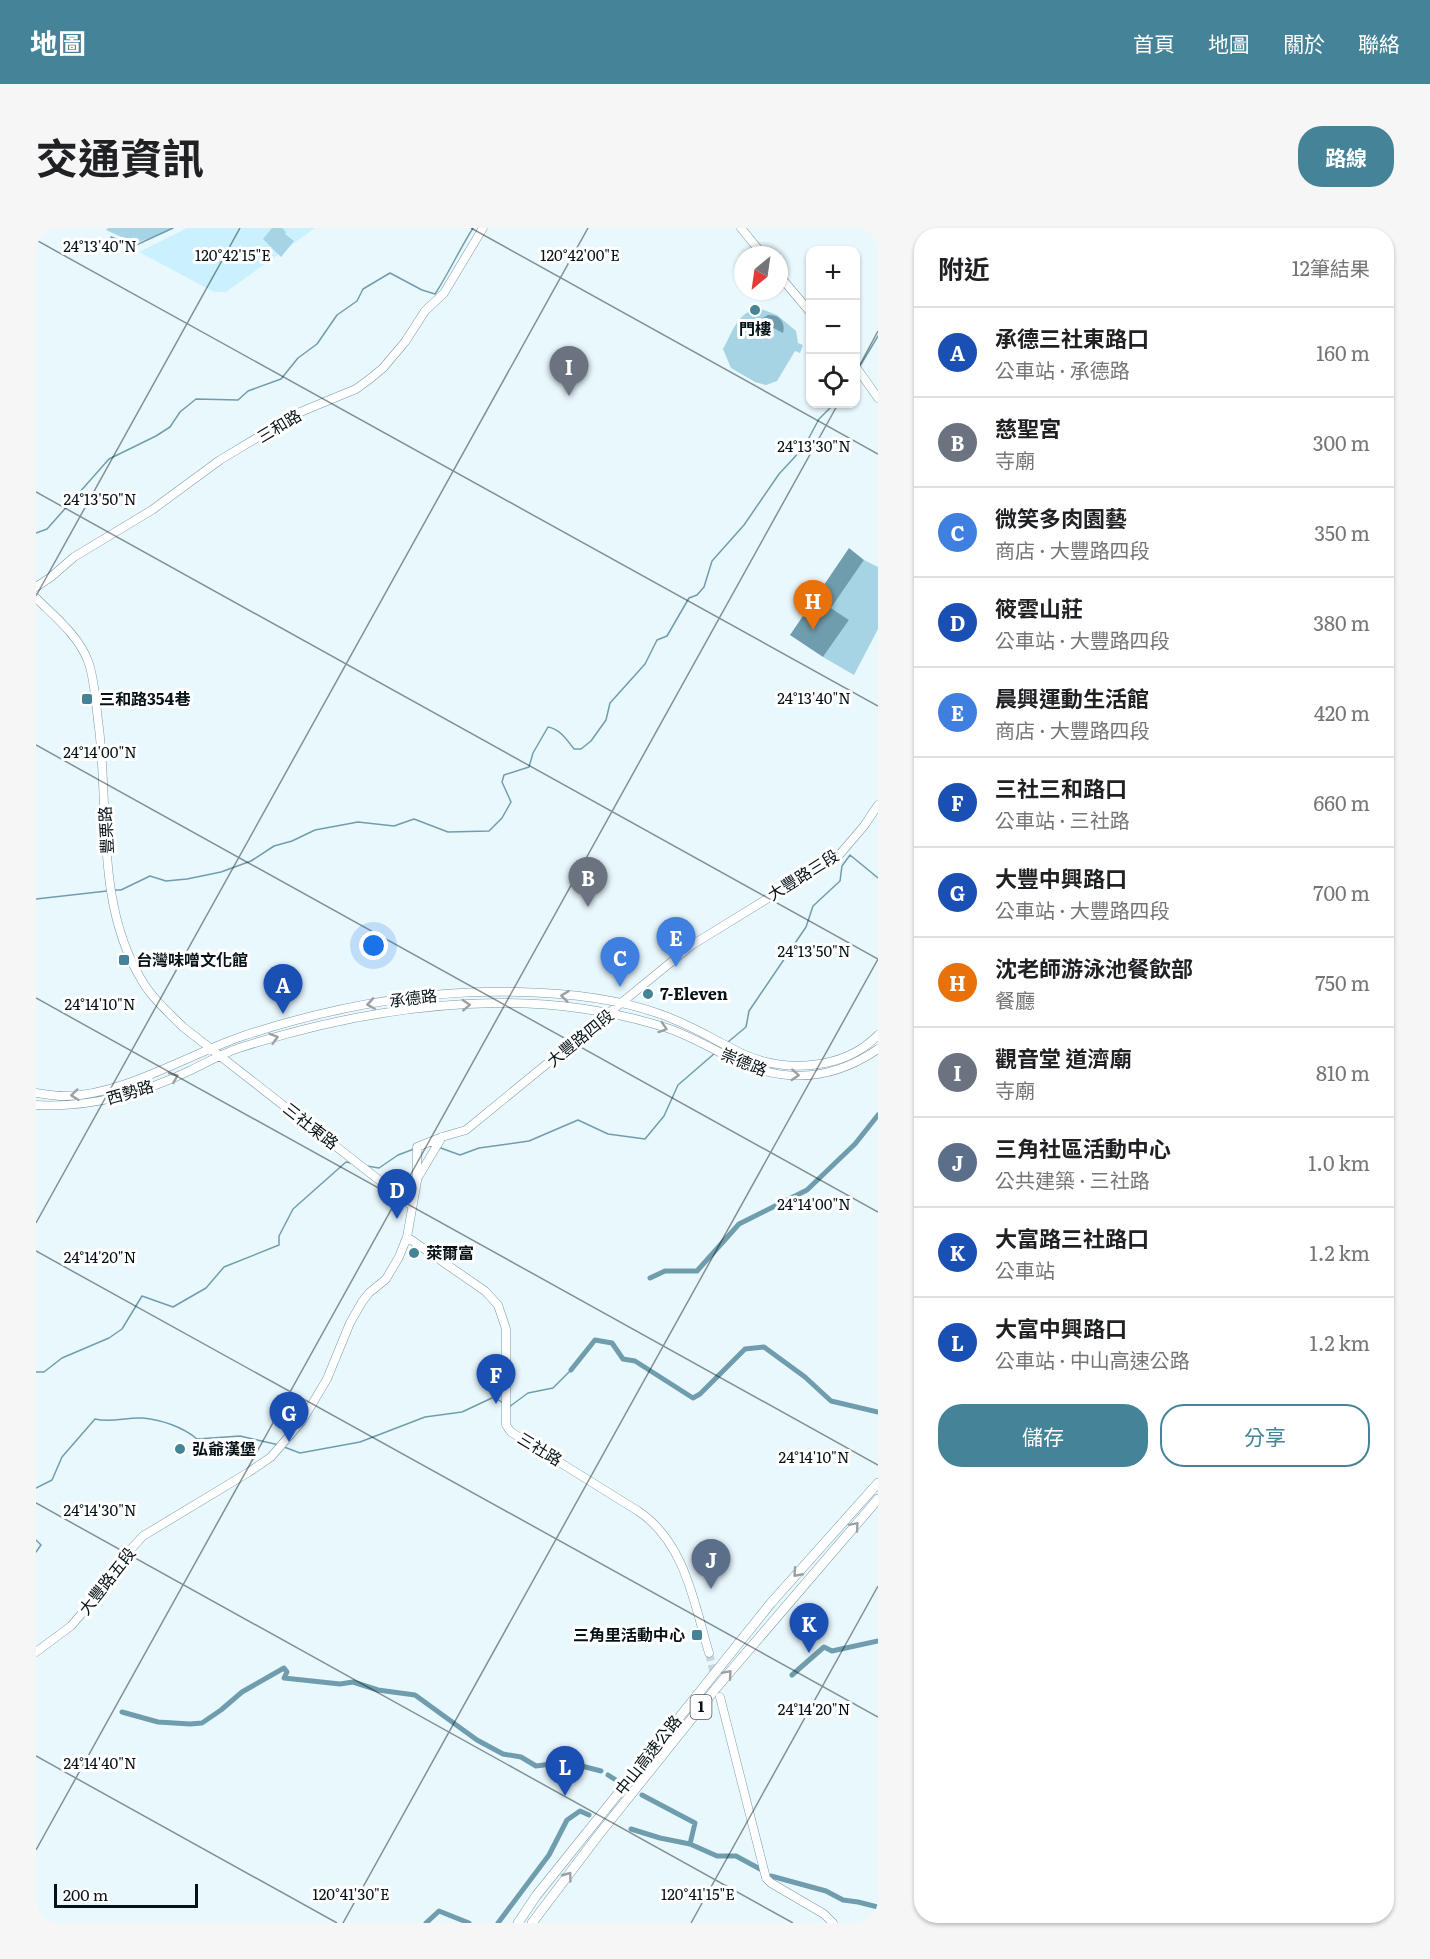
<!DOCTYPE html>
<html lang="zh-TW">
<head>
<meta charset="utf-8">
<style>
	:root { --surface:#fff; --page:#f6f6f6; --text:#202124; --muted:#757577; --line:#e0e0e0; --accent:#458498 }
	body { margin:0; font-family:Literata,"Noto Sans TC",serif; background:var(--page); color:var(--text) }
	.controls { position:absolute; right:18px; top:18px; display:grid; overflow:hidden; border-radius:12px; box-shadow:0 2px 4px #0004 }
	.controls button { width:54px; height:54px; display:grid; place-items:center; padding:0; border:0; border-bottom:2px solid var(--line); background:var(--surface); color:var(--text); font:30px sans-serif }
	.compass { position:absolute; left:698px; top:18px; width:54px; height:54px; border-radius:50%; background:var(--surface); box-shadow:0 2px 4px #0004; rotate:209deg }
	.scale { position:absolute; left:18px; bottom:15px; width:144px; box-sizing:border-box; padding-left:6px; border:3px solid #051217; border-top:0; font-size:16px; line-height:21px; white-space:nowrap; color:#051217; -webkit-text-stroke:4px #fff; paint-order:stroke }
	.you { position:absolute; left:338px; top:718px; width:21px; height:21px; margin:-15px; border:4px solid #fff; border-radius:50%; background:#1a73e8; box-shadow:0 0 0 9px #1a73e833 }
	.badge { display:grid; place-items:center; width:39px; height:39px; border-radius:50%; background:var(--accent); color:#fff; font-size:20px; font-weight:700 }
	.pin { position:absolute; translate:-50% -50px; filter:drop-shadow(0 2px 3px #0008) }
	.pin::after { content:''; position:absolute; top:32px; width:21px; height:18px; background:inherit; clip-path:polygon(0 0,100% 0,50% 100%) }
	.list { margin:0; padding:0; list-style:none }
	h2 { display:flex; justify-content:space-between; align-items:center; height:78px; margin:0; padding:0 24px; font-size:26px }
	h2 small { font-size:20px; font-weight:400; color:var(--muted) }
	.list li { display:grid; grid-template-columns:39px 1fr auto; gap:18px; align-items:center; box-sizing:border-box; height:90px; padding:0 24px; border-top:2px solid var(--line) }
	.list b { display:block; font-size:22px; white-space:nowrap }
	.list p { margin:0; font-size:20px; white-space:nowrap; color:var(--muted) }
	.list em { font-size:20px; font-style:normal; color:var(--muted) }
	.actions { display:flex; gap:12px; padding:18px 24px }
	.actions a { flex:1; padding:14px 0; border:2px solid var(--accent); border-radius:24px; text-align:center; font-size:21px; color:var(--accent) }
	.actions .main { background:var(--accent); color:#fff }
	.icon { flex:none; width:33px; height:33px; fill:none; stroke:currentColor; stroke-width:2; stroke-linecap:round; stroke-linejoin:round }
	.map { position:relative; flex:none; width:842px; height:1695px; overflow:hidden; border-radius:24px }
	header { display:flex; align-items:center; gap:36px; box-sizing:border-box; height:84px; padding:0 30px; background:var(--accent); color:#fff }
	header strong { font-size:28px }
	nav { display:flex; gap:33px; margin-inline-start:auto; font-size:21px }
	.intro { display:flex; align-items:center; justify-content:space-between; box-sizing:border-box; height:144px; padding:0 36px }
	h1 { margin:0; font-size:42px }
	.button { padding:15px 27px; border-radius:24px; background:var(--accent); color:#fff; font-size:21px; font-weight:700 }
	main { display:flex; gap:36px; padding:0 36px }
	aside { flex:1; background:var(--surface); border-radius:24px; box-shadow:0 2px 4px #0004 }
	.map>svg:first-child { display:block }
	.built { fill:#cbf0fe }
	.green { fill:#a6d4e4 }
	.water { fill:#709dad }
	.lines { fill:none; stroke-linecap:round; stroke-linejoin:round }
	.stream { stroke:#709dad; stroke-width:1.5 }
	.canal { stroke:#709dad; stroke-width:5 }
	.secondary-tunnel { stroke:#c7d6da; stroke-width:8; stroke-dasharray:8 4; stroke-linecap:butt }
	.secondary-casing { stroke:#789ba8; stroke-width:9 }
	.highway-casing { stroke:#789ba8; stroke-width:10 }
	.secondary { stroke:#fff; stroke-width:8 }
	.highway { stroke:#fff; stroke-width:9 }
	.oneway { stroke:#9ba0a2 }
	.ticks { fill:none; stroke:#051217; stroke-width:1.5; stroke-opacity:0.45 }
	.poi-dot { fill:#458498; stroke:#fff; stroke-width:2 }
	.labels { text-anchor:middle; stroke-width:6; stroke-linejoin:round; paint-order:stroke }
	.shield { fill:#fff; stroke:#50595d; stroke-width:1.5 }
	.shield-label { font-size:15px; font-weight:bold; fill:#051217 }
	.poi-label { font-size:16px; font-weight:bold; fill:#051217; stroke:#fff; text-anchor:start }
	.street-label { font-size:16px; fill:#051217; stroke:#fff }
	.ticks-label { font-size:15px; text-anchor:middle; fill:#051217; stroke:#fff; stroke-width:6; stroke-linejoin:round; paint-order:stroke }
</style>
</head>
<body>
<header>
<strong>地圖</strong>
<nav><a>首頁</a><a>地圖</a><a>關於</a><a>聯絡</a></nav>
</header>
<div class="intro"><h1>交通資訊</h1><a class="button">路線</a></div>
<main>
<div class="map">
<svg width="842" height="1695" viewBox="0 0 842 1695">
	<rect width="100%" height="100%" fill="#e9f8fd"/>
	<!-- built -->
	<path class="built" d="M151 0H279L190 64H178L103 24Z"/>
	<!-- green -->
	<path class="green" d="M72 0H138L126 6 99 15 70 2Z
		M236 0H246L250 4 249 6 258 13 245 29 227 11Z
		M722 77 723 80 741 87 760 103 762 115 767 117 764 125 759 123 741 153 730 157 719 154 695 140 687 121C694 109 701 87 715 83L714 80Z
		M828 332 842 339V401L818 447 787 429 813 392 795 380Z"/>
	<!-- water -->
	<path class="water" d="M732 87C743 86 750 94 747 105L726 94 727 90Z
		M813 320 828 332 795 380 813 392 787 429 754 407Z"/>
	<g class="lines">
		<!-- stream -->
		<path class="stream" d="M75 9 98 18 137 0
			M824 138 842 108
			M0 305 11 301 73 231 120 208 134 199 144 184 160 171 202 172 212 163 245 151 262 130 281 116 301 87 321 73 327 61 354 45 386 62 399 66C413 45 423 22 437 0
			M78 662H85L114 648 130 653 151 651 185 644 215 633 238 618 256 613 279 602 322 594 358 598 378 591 412 604 453 603 466 590 475 574 466 554 468 547 493 539 497 525 512 499C524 501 531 512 538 521H545L555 513 570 492 574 475 609 436 621 412 631 408 653 370 661 367 668 359 676 333 708 297 743 246 768 219 783 191 798 176
			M0 671 71 663
			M692 814 710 799 713 783 770 699 777 678 804 653 806 638 814 627 842 650
			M402 919 424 927 443 920 493 913 542 892 572 906 609 911 628 888 642 857 679 825
			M331 938 343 940 362 927 378 921
			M0 1144H8L26 1130 73 1110 86 1101 106 1068 137 1079 170 1060 188 1039 243 1017V1008L257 981 310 934 315 935
			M473 1179 492 1165 517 1160 535 1142
			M248 1219 264 1225 324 1214 389 1189 426 1184 458 1169 467 1175
			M0 1260 16 1252 26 1229 59 1191C75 1195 90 1189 107 1190 126 1192 147 1199 161 1211L204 1208 243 1217
			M0 1312 5 1317 0 1324"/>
		<!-- canal -->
		<path class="canal" d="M614 1050 629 1043H661L703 996 771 962 819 916 842 887
			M535 1142 559 1112 576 1115 587 1131 599 1133 657 1170 664 1166 709 1121 728 1119 769 1149 795 1173 842 1184
			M756 1447 788 1419 796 1423 842 1413
			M86 1484 122 1494 154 1496 166 1495 185 1482 206 1464 248 1440 251 1444 248 1450 304 1456 317 1454 342 1462 379 1467 441 1512 467 1526 485 1529 500 1538 530 1534 565 1543
			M572 1547 580 1552
			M606 1567 659 1595 654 1616
			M595 1601 624 1610 654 1616 681 1628H700L724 1641
			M735 1648 790 1663 807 1672 822 1674 842 1679
			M390 1695 403 1683 433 1695
			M462 1695 513 1627 531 1592 544 1583 553 1587
			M834 1695 842 1691"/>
		<!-- secondary-tunnel -->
		<path class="secondary-tunnel" d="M673 1425 679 1450"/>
		<!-- secondary casing -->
		<g class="secondary-casing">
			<path id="secondary" d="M705 0 727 27
				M743 47 774 84
				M820 139 842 170
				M0 359 15 349 38 329 116 282 184 232 262 185 320 161 335 150 347 140 369 114 389 83 408 65 447 0
				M0 370C19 389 42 407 52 433 59 451 60 480 63 500 73 583 60 676 105 751 115 769 132 784 147 799L375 977
				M0 865C9 866 18 868 27 868 84 869 153 826 207 808 295 779 389 761 483 764 528 765 578 770 621 785 652 795 678 812 707 826 750 845 808 842 842 807
				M0 877C53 880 105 866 153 843 170 835 185 826 203 820 284 794 375 776 461 775 517 774 578 783 631 800 655 808 678 822 701 833 751 856 797 852 842 821
				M381 951 406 909
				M371 1009 449 1063 462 1077 470 1101V1197L475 1204 602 1283C649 1314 658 1375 673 1425
				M0 1424 35 1398 48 1383 81 1336 107 1308 213 1244 235 1229 266 1193 291 1151 314 1095 326 1074 333 1065 350 1051 363 1029 371 1009 381 953V919L406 909 430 902 656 717 804 626 828 598 842 577
				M684 1469 730 1650 735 1655 788 1686 797 1695"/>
		</g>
		<!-- highway casing -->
		<g class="highway-casing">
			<path id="highway" d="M482 1695 500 1668 735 1375 842 1255
				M496 1695 561 1609 681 1459 842 1271"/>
		</g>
		<!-- secondary -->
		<use href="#secondary" class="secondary"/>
		<!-- highway -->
		<use href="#highway" class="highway"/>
	</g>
	<!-- one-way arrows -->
	<defs><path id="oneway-chevron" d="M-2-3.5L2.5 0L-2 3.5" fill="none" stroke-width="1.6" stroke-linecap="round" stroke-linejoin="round" transform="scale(1.5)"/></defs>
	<g class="oneway">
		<use href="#oneway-chevron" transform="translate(529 768) rotate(-173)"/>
		<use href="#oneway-chevron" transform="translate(335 776) rotate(171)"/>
		<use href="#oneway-chevron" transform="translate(430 777) rotate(-3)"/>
		<use href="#oneway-chevron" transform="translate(627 800) rotate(18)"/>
		<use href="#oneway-chevron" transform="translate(238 810) rotate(-16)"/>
		<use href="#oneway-chevron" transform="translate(759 847) rotate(3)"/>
		<use href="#oneway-chevron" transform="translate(138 849) rotate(-23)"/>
		<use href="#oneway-chevron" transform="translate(39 867) rotate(174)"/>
		<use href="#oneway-chevron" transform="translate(819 1298) rotate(-49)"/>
		<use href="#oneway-chevron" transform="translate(761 1345) rotate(132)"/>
		<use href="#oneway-chevron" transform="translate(692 1446) rotate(-49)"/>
		<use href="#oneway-chevron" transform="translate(532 1648) rotate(-53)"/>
	</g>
	<!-- ticks -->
	<path class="ticks" d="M435 0 842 226M0 12 842 478M820 144 842 103M0 264 842 731M0 368 204 0M0 517 842 984M0 770 842 1237M0 995 552 0M0 1023 842 1489M0 1275 757 1695M0 1528 301 1695M0 1622 802 176M307 1695 842 731M655 1695 842 1358"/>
	<!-- markers -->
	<g class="poi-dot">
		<circle cx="719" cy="82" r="6"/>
		<rect x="45" y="465" width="12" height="12" rx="3"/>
		<rect x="82" y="726" width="12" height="12" rx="3"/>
		<circle cx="612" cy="766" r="6"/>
		<circle cx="378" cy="1025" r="6"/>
		<circle cx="144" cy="1221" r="6"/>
		<rect x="655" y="1401" width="12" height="12" rx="3"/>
	</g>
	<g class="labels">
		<!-- shield labels -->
		<rect class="shield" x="654.5" y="1467" width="21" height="24" rx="4.5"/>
		<g class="shield-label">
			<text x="665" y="1484">1</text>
		</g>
		<!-- poi labels -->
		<g class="poi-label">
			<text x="719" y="107" text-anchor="middle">門樓</text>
			<text x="63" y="477">三和路354巷</text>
			<text x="100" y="738">台灣味噌文化館</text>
			<text x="624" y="772">7-Eleven</text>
			<text x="390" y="1031">萊爾富</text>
			<text x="156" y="1227">弘爺漢堡</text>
			<text x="649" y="1413" text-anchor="end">三角里活動中心</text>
		</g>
		<!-- street labels -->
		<g class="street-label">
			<text transform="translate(243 198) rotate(-31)" y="6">三和路</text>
			<text transform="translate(70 602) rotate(-93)" y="6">豐栗路</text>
			<text transform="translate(767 647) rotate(-32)" y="6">大豐路三段</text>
			<text transform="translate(377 770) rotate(-7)" y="6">承德路</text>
			<text transform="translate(544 810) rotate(-39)" y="6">大豐路四段</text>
			<text transform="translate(708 834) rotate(22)" y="6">崇德路</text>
			<text transform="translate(94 864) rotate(-16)" y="6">西勢路</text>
			<text transform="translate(275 898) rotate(38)" y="6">三社東路</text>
			<text transform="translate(504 1221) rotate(31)" y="6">三社路</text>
			<text transform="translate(71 1353) rotate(-52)" y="6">大豐路五段</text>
			<text transform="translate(612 1527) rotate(-52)" y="6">中山高速公路</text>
		</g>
	</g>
	<g class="ticks-label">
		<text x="64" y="24">24°13'40"N</text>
		<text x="197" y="33">120°42'15"E</text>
		<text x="544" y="33">120°42'00"E</text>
		<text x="778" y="224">24°13'30"N</text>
		<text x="64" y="277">24°13'50"N</text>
		<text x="778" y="476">24°13'40"N</text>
		<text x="64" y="530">24°14'00"N</text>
		<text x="778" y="729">24°13'50"N</text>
		<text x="64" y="782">24°14'10"N</text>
		<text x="778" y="982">24°14'00"N</text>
		<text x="64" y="1035">24°14'20"N</text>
		<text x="778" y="1235">24°14'10"N</text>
		<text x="64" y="1288">24°14'30"N</text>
		<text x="778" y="1487">24°14'20"N</text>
		<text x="64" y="1541">24°14'40"N</text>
		<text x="315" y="1672">120°41'30"E</text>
		<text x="662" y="1672">120°41'15"E</text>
	</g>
</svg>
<div class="controls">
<button>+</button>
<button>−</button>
<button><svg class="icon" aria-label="locate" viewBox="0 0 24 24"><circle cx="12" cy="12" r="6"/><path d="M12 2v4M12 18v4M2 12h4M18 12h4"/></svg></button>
</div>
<svg class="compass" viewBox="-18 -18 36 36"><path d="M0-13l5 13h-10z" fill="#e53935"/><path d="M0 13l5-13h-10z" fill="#757577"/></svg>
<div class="scale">200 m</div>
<div class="you"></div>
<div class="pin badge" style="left:247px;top:786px;background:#1a4fb4">A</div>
<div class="pin badge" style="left:552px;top:679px;background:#6b7280">B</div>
<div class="pin badge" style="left:584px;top:759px;background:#3f7fe0">C</div>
<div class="pin badge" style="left:361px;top:991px;background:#1a4fb4">D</div>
<div class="pin badge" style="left:640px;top:739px;background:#3f7fe0">E</div>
<div class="pin badge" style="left:460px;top:1176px;background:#1a4fb4">F</div>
<div class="pin badge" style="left:253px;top:1214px;background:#1a4fb4">G</div>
<div class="pin badge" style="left:777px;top:402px;background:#e8710a">H</div>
<div class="pin badge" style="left:533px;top:168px;background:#6b7280">I</div>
<div class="pin badge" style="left:675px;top:1361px;background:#5c6f8a">J</div>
<div class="pin badge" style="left:773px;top:1425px;background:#1a4fb4">K</div>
<div class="pin badge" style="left:529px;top:1568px;background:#1a4fb4">L</div>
</div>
<aside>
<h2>附近<small>12筆結果</small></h2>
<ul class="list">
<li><span class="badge" style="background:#1a4fb4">A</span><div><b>承德三社東路口</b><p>公車站 · 承德路</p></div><em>160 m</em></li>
<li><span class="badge" style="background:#6b7280">B</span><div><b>慈聖宮</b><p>寺廟</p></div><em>300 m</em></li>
<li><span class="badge" style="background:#3f7fe0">C</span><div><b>微笑多肉園藝</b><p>商店 · 大豐路四段</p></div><em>350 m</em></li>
<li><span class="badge" style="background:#1a4fb4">D</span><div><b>筱雲山莊</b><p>公車站 · 大豐路四段</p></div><em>380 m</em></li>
<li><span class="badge" style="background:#3f7fe0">E</span><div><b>晨興運動生活館</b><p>商店 · 大豐路四段</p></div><em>420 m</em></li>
<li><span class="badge" style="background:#1a4fb4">F</span><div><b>三社三和路口</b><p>公車站 · 三社路</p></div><em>660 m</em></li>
<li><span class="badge" style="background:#1a4fb4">G</span><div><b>大豐中興路口</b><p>公車站 · 大豐路四段</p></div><em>700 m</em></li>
<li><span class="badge" style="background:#e8710a">H</span><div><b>沈老師游泳池餐飲部</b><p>餐廳</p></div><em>750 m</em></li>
<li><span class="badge" style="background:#6b7280">I</span><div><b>觀音堂 道濟廟</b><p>寺廟</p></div><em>810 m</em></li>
<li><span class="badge" style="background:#5c6f8a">J</span><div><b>三角社區活動中心</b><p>公共建築 · 三社路</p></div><em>1.0 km</em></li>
<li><span class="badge" style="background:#1a4fb4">K</span><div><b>大富路三社路口</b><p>公車站</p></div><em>1.2 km</em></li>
<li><span class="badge" style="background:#1a4fb4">L</span><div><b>大富中興路口</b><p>公車站 · 中山高速公路</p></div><em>1.2 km</em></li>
</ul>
<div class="actions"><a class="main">儲存</a><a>分享</a></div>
</aside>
</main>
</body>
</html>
